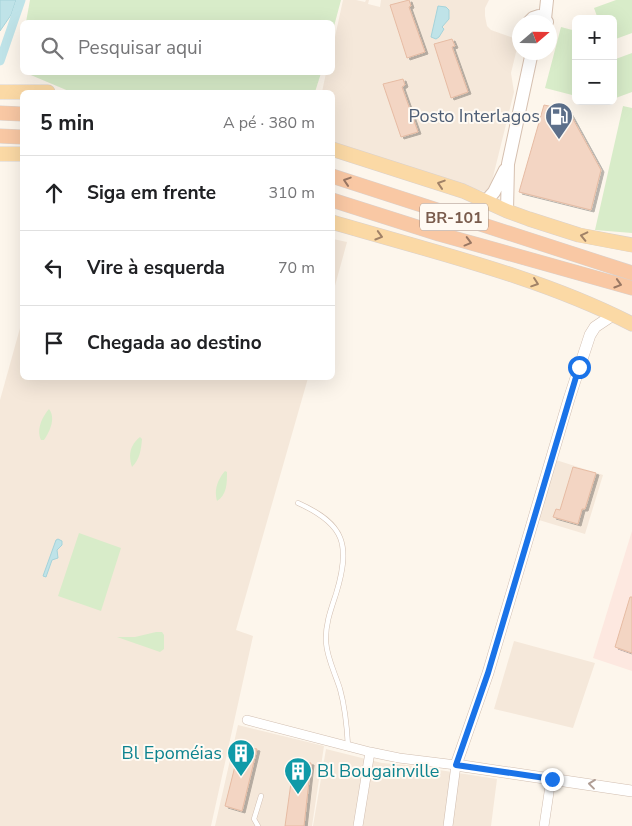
<!DOCTYPE html>
<html lang="pt">
<head>
<meta charset="utf-8">
<style>
	:root { --surface:#fff; --page:#f2f2f2; --text:#202124; --muted:#757577; --line:#e0e0e0 }
	body { margin:0; font-family:"Nunito Sans",sans-serif; background:var(--page); color:var(--text) }
	.controls { position:absolute; right:15px; top:15px; display:grid; overflow:hidden; border-radius:8px; box-shadow:0 5px 20px #0002 }
	.controls button { width:45px; height:45px; display:grid; place-items:center; padding:0; border:0; border-bottom:1px solid var(--line); background:var(--surface); color:var(--text); font:25px sans-serif }
	.compass { position:absolute; left:512px; top:15px; width:45px; height:45px; border-radius:50%; background:var(--surface); box-shadow:0 5px 20px #0002; rotate:70deg }
	.stop { position:absolute; width:15px; height:15px; margin:-11px; border:4px solid #1a73e8; border-radius:50%; background:#fff }
	.stop.end { background:#1a73e8; border-color:#fff; box-shadow:0 1px 5px #0008 }
	.list { margin:0; padding:0; list-style:none }
	h2 { display:flex; justify-content:space-between; align-items:center; height:65px; margin:0; padding:0 20px; font-size:21px }
	h2 small { font-size:16px; font-weight:400; color:var(--muted) }
	.list li { display:grid; grid-template-columns:32px 1fr auto; gap:15px; align-items:center; box-sizing:border-box; height:75px; padding:0 20px; border-top:1px solid var(--line) }
	.list b { display:block; font-size:19px; white-space:nowrap }
	.list em { font-size:16px; font-style:normal; color:var(--muted) }
	.icon { flex:none; width:28px; height:28px; fill:none; stroke:currentColor; stroke-width:2; stroke-linecap:round; stroke-linejoin:round }
	.map { position:relative; flex:none; width:632px; height:826px; overflow:hidden }
	.search { position:absolute; background:var(--surface); box-shadow:0 5px 20px #0002; left:20px; top:20px; width:315px; height:55px; display:flex; align-items:center; gap:12px; box-sizing:border-box; padding:0 18px; border-radius:8px; color:var(--muted); font-size:19px }
	.panel { position:absolute; background:var(--surface); box-shadow:0 5px 20px #0002; left:20px; top:90px; width:315px; height:290px; border-radius:8px }
	.map>svg:first-child { display:block }
	.residential { fill:#f5e8da }
	.commercial { fill:#fde8e0 }
	.green { fill:#d8ecc9 }
	.water { fill:#bfe3e8; stroke:#a5d3da }
	.lines { fill:none; stroke-linecap:round; stroke-linejoin:round }
	.canal { stroke:#bfe3e8; stroke-width:9 }
	.building { fill:#f3d5c3; stroke:#e6bba3; filter:url(#shadow) }
	.service-casing { stroke:#d1beb0; stroke-width:5.5 }
	.minor-casing { stroke:#d1beb0; stroke-width:10 }
	.tertiary-casing { stroke:#d1beb0; stroke-width:12 }
	.secondary-casing { stroke:#d6c0b0; stroke-width:14 }
	.primary-casing { stroke:#dad1cd; stroke-width:15 }
	.trunk-casing { stroke:#dad1cd; stroke-width:15 }
	.service { stroke:#fff; stroke-width:4.5 }
	.minor { stroke:#fff; stroke-width:9 }
	.tertiary { stroke:#fff; stroke-width:11 }
	.secondary { stroke:#fff; stroke-width:12 }
	.primary { stroke:#fbd9a5; stroke-width:14 }
	.trunk { stroke:#f9c8a4; stroke-width:14 }
	.oneway { stroke:#9a7763 }
	.oneway2 { stroke:#a18267 }
	.oneway3 { stroke:#af9d94 }
	.route { stroke:#1a73e8; stroke-width:6 }
	.labels { text-anchor:middle; stroke-width:4; stroke-linejoin:round; paint-order:stroke }
	.shield { fill:#fffaf3; stroke:#a28b7f; stroke-width:1 }
	.shield-label { font-size:16px; font-weight:bold; fill:#7a5c4d }
	.service-label { font-size:18px; fill:#4e5e75; stroke:#fffaf3; text-anchor:end }
	.culture-label { font-size:18px; fill:#0d838f; stroke:#fffaf3; text-anchor:end }
</style>
</head>
<body>
<div class="map">
<svg width="632" height="826" viewBox="0 0 632 826">
	<defs>
		<filter id="shadow"><feDropShadow dx="3" dy="2" stdDeviation="0" flood-color="#0004"/></filter>
	</defs>
	<rect width="100%" height="100%" fill="#fdf6ec"/>
	<!-- residential -->
	<path class="residential" d="M343 0H356L365 2 366 0H369L368 4 380 7 381 0H489L485 8V16L487 26 491 30 519 40 511 73 514 92 489 193 333 147 332 92H322L326 73 332 72 333 46Z
		M333 239 347 242 333 293 332 239Z
		M22 321V378H308L236 630 253 636 211 826H0V400Z
		M556 460 603 475 585 534 539 520Z
		M514 641 595 663 573 728 494 709Z
		M238 725 324 746 312 826H215Z
		M326 749 382 763 407 765 497 779 491 826H313Z"/>
	<!-- commercial -->
	<path class="commercial" d="M632 531V671L593 658Z"/>
	<!-- green -->
	<path class="green" d="M30 0H341L333 30 332 22H26Z
		M616 0H632V33L613 40V19H598L594 8Z
		M561 27 576 31V96L545 88Z
		M632 53V92L613 99V60Z
		M26 73H321L315 92H71Z
		M623 106 632 108V233L595 230Z
		M49 409C56 418 50 431 44 440H41C36 430 42 417 49 409Z
		M140 437 142 439C141 450 140 459 132 467 128 455 130 445 140 437Z
		M225 471 227 472C227 483 227 495 217 501 214 491 217 480 225 471Z
		M79 533 121 548 101 611 58 596Z
		M156 632H162L164 635V649L160 652 117 637H135Z"/>
	<!-- water -->
	<path class="water" d="M0 0H16L11 15 0 31Z
		M438 6 446 7 449 10V19L442 27 444 29 439 37 436 39 431 37Z
		M58 539 62 541V545L57 550 58 558 52 560 46 577 43 576 56 540Z"/>
	<g class="lines">
		<!-- canal -->
		<path class="canal" d="M0 61 21 0"/>
	</g>
	<!-- building -->
	<path class="building" d="M409 0 411 6 409 7 425 52 407 58 390 5Z
		M452 39 455 46 452 47 468 92 451 98 434 44Z
		M403 79 405 85 402 87 418 132 401 137 383 84Z
		M544 105 568 110 601 170 591 210 519 192Z
		M573 467 596 473 585 509H582L578 524 553 517 556 509 560 510Z
		M630 597H632V653L615 647Z
		M240 746 257 749 242 811 225 806Z
		M294 761 311 763 304 826H285Z"/>
	<g class="lines">
		<!-- service casing -->
		<g class="service-casing">
			<path id="service" d="M298 503C345 524 351 545 336 594 331 609 325 625 326 642 327 658 335 673 340 689 345 707 347 727 348 746
				M258 826 254 819 261 796"/>
		</g>
		<!-- minor casing -->
		<g class="minor-casing">
			<path id="minor" d="M247 720 370 752 399 758 456 765 448 826
				M358 826 370 752
				M544 826 551 779"/>
		</g>
		<!-- tertiary casing -->
		<g class="tertiary-casing">
			<path id="tertiary" d="M613 315 595 327 590 335 569 399 488 673 456 765 632 791"/>
		</g>
		<!-- secondary casing -->
		<g class="secondary-casing">
			<path id="secondary" d="M545 19 547 0
				M529 22 533 18 539 16 545 19 547 22
				M486 201 494 192 505 170
				M507 211 508 164 532 52"/>
		</g>
		<!-- primary casing -->
		<g class="primary-casing">
			<path id="primary" d="M0 92H48
				M332 149 463 191 507 211 529 219 579 235 632 245
				M0 154H22
				M332 222C433 252 538 276 632 324"/>
		</g>
		<!-- trunk casing -->
		<g class="trunk-casing">
			<path id="trunk" d="M0 113 22 114
				M0 136 22 137
				M332 176 632 273
				M332 200 439 234 632 288"/>
		</g>
		<!-- service -->
		<use href="#service" class="service"/>
		<!-- minor -->
		<use href="#minor" class="minor"/>
		<!-- tertiary -->
		<use href="#tertiary" class="tertiary"/>
		<!-- secondary -->
		<use href="#secondary" class="secondary"/>
		<!-- primary -->
		<use href="#primary" class="primary"/>
		<!-- trunk -->
		<use href="#trunk" class="trunk"/>
	</g>
	<!-- one-way arrows -->
	<defs><path id="oneway-chevron" d="M-2-3.5L2.5 0L-2 3.5" fill="none" stroke-width="1.6" stroke-linecap="round" stroke-linejoin="round" transform="scale(1.25)"/></defs>
	<g class="oneway">
		<use href="#oneway-chevron" transform="translate(347 181) rotate(-162)"/>
		<use href="#oneway-chevron" transform="translate(468 242) rotate(15)"/>
		<use href="#oneway-chevron" transform="translate(618 284) rotate(17)"/>
	</g>
	<g class="oneway2">
		<use href="#oneway-chevron" transform="translate(441 184) rotate(-162)"/>
		<use href="#oneway-chevron" transform="translate(379 236) rotate(16)"/>
		<use href="#oneway-chevron" transform="translate(584 236) rotate(-167)"/>
		<use href="#oneway-chevron" transform="translate(535 283) rotate(19)"/>
	</g>
	<use class="oneway3" href="#oneway-chevron" transform="translate(592 784) rotate(-173)"/>
	<g class="lines">
		<!-- route -->
		<path class="route" d="M552 779 456 765 488 673 579 367"/>
	</g>
	<!-- icons -->
	<defs>
		<g id="fuel-pin" transform="scale(1.4375)"><path d="M0 17L-7.5 6A9.5 9.5 0 1 1 7.5 6Z" fill="#5c6f8a" stroke="#fffaf3"/><path d="M-5.5-6h7V0h2V4h1.3V-2.5L3-4.5l.8-.8L6-3V5H2.5V1h-1V6h-7ZM-4.2-4.7v3.2H.2V-4.7Z" fill="#fff"/></g>
		<g id="building-pin" transform="scale(1.4375)"><path d="M0 17L-7.5 6A9.5 9.5 0 1 1 7.5 6Z" fill="#0f9aa8" stroke="#fffaf3"/><path d="M-4-6H4V6H1V3H-1V6H-4ZM-2.5-4.3h1.7v1.8h-1.7ZM.8-4.3h1.7v1.8H.8ZM-2.5-1h1.7V.8h-1.7ZM.8-1h1.7V.8H.8Z" fill="#fff"/></g>
	</defs>
	<g fill-rule="evenodd">
		<use href="#fuel-pin" x="559" y="116"/>
		<use href="#building-pin" x="241" y="753"/>
		<use href="#building-pin" x="298" y="771"/>
	</g>
	<g class="labels">
		<!-- shield labels -->
		<rect class="shield" x="420" y="203.5" width="68" height="27" rx="4"/>
		<g class="shield-label">
			<text x="454" y="223">BR-101</text>
		</g>
		<!-- service labels -->
		<g class="service-label">
			<text x="540" y="122">Posto Interlagos</text>
		</g>
		<!-- culture labels -->
		<g class="culture-label">
			<text x="222" y="759">Bl Epoméias</text>
			<text x="317" y="777" text-anchor="start">Bl Bougainville</text>
		</g>
	</g>
</svg>
<div class="controls">
<button>+</button>
<button>−</button>
</div>
<svg class="compass" viewBox="-18 -18 36 36"><path d="M0-13l5 13h-10z" fill="#e53935"/><path d="M0 13l5-13h-10z" fill="#757577"/></svg>
<div class="stop" style="left:579px;top:367px"></div>
<div class="stop end" style="left:552px;top:779px"></div>
<div class="search"><svg class="icon" aria-label="search" viewBox="0 0 24 24"><circle cx="10" cy="10" r="6"/><path d="M15 15l6 6"/></svg>Pesquisar aqui</div>
<section class="panel">
<h2>5 min<small>A pé · 380 m</small></h2>
<ul class="list">
<li><svg class="icon" aria-label="ahead" viewBox="0 0 24 24"><path d="M12 20V5M6 11l6-6 6 6"/></svg><div><b>Siga em frente</b></div><em>310 m</em></li>
<li><svg class="icon" aria-label="left" viewBox="0 0 24 24"><path d="M17 20v-9H6M10 6l-5 5 5 5"/></svg><div><b>Vire à esquerda</b></div><em>70 m</em></li>
<li><svg class="icon" aria-label="arrive" viewBox="0 0 24 24"><path d="M6 21V4h12l-3 4 3 4H6"/></svg><div><b>Chegada ao destino</b></div></li>
</ul>
</section>
</div>
</body>
</html>
